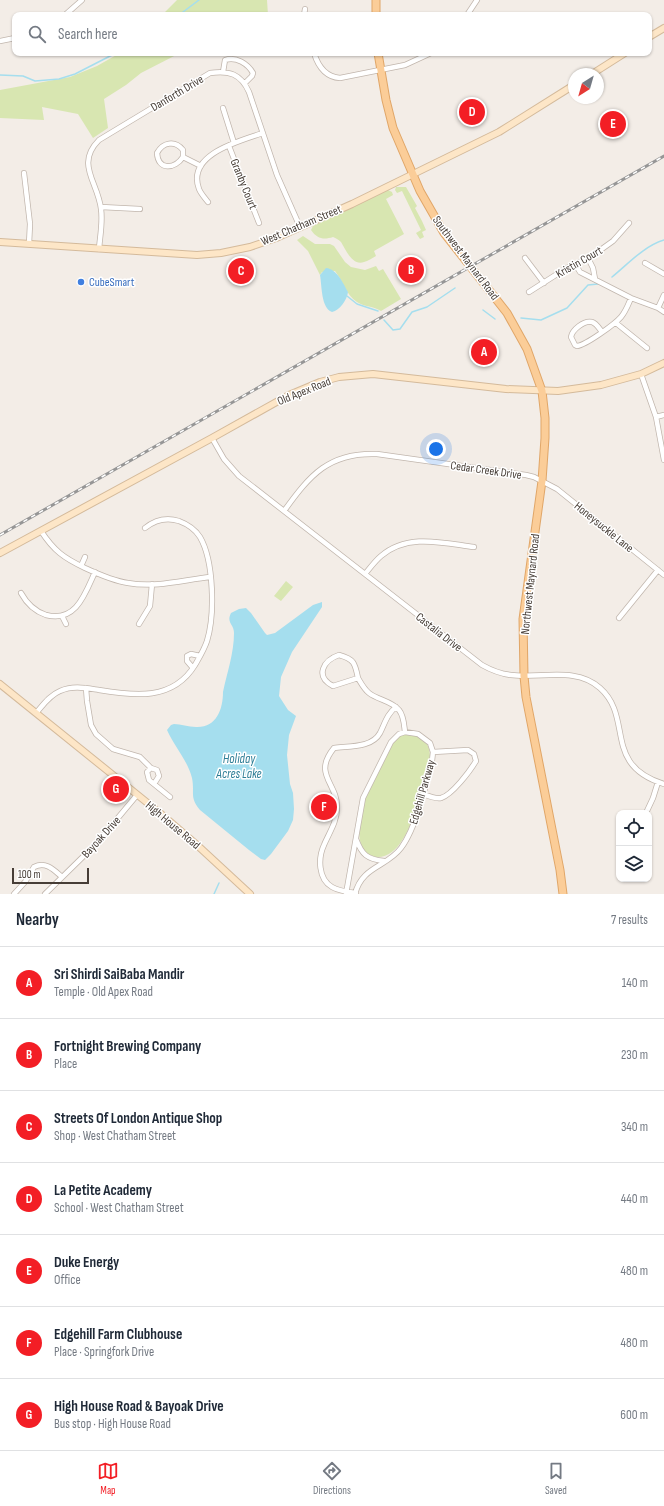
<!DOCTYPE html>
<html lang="en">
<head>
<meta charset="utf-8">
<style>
	:root { --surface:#fff; --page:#f2f2f3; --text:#1f2937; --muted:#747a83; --line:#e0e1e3; --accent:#f31e25 }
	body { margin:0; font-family:"Sofia Sans Condensed",sans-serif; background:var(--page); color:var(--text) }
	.controls { position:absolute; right:12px; bottom:12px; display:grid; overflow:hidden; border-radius:8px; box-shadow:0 1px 3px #0004 }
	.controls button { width:36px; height:36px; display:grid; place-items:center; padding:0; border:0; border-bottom:1px solid var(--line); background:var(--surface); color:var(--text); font:20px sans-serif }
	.compass { position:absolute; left:568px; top:68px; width:36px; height:36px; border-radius:50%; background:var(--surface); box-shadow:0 1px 3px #0004; rotate:217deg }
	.scale { position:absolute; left:12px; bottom:10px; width:77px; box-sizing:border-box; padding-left:4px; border:2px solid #463d36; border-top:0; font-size:11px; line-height:14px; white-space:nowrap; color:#463d36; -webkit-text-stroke:3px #fff; paint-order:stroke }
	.you { position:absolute; left:436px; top:449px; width:14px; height:14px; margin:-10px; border:3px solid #fff; border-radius:50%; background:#1a73e8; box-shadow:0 0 0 6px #1a73e833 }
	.badge { display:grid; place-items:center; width:26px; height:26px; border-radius:50%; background:var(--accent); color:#fff; font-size:13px; font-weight:700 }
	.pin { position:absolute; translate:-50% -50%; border:2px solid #fff; box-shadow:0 1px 4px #0006 }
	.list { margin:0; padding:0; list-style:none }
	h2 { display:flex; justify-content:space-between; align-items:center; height:52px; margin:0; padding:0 16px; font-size:17px }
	h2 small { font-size:13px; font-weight:400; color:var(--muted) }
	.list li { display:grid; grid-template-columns:26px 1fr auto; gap:12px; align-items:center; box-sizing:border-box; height:72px; padding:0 16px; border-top:1px solid var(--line) }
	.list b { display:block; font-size:15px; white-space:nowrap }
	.list p { margin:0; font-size:13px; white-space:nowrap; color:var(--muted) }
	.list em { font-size:13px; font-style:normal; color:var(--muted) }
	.icon { flex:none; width:22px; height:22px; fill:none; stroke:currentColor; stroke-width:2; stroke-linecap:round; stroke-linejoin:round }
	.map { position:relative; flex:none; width:664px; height:894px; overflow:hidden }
	.search { position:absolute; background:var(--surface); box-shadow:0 1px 3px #0004; left:12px; right:12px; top:12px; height:44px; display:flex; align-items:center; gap:10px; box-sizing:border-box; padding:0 14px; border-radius:8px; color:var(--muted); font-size:15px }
	.sheet { height:556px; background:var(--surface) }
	nav { display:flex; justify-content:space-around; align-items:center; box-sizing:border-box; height:56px; border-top:1px solid var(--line); background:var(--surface); font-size:11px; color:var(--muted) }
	nav a { display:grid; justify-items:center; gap:2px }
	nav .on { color:var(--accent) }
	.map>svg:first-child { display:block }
	.green { fill:#d8e6b1 }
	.water { fill:#a5deee }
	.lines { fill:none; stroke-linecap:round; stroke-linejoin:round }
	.stream { stroke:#a5deee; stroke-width:1.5 }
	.street-casing { stroke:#c1b6ad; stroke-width:6 }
	.secondary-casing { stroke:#d4ba9b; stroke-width:8 }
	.primary-casing { stroke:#e0a668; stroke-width:9 }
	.street { stroke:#fff; stroke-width:4.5 }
	.secondary { stroke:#fde6c7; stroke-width:6 }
	.primary { stroke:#fbcd98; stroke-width:7 }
	.rail-casing { stroke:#969696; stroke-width:3 }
	.rail { stroke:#fff; stroke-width:1.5; stroke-dasharray:4.5; stroke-linecap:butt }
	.shop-dot { fill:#3f7fe0; stroke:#fff; stroke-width:1.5 }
	.labels { text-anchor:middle; stroke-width:3; stroke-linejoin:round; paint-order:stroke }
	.street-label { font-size:12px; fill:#463d36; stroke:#fff }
	.shop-label { font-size:12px; fill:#366cbe; stroke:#fff; text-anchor:start }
	.water-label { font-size:13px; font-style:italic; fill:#2e7e96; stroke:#fff }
</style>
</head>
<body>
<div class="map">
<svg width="664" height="894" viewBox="0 0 664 894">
	<rect width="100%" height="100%" fill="#f3ede7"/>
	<!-- green -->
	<path class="green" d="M177 0H267L268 15H162Z
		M120 53H180L141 73 126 85 104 99 108 128 93 138 78 114 42 107 44 120 0 118V90L70 77 97 66Z
		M396 187H406L417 206 415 208 422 221 426 230 422 232 424 237 420 239 416 233 421 230 402 191 397 193 395 190Z
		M388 190 392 192 393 195 386 199 404 234 374 251 376 256C372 258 368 261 364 262 352 266 346 250 341 242 339 240 336 238 333 237 324 240 317 239 311 230L313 226Z
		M303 236 315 244H330L334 246 345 262 351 267 365 270 376 266 379 271 383 269 401 299 381 311C374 306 364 307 357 302 346 295 343 281 335 271L322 272 320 275 308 251 297 240Z
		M286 581 293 587 281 601 274 596Z
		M410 733C422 736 430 743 430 756 424 782 417 820 401 842 396 850 387 858 376 857 349 854 361 807 368 791 376 774 385 758 393 742L397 737Z"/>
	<!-- water -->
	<path class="water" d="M326 268C337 269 343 283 348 292 347 300 340 310 332 312 321 308 322 286 320 275Z
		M322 602V607L292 652 281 677 279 696 288 710 296 716 289 735 287 755 290 784 293 793 294 809 293 820 288 831 271 854 265 860 261 859 249 850 200 810C189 797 195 793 192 778 188 761 174 746 167 730L171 725 174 724C181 724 188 727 196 727 216 728 223 710 223 692 227 673 234 653 234 633 234 624 226 623 231 613L239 609 246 608 251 613 265 633 267 635 275 633 313 605Z"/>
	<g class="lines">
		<!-- stream -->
		<path class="stream" d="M179 15 199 0
			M0 75 23 76 35 81 59 79 75 74 116 53
			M612 277C628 264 644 246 664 240
			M347 296 357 304 378 311
			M483 310 495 319
			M521 318 541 320 567 308 588 285 598 284
			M384 320 393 330 400 329 412 312 427 307 455 288
			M214 894 219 883"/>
		<!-- street casing -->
		<g class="street-casing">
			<path id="street" d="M65 15 82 0
				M304 15 305 9
				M467 15 477 0
				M0 41 15 38
				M314 53C318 66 325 77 340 78L405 65 431 53
				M223 72 225 60C236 56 248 64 253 73L252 76 245 83
				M223 108 234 143
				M229 146 259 223
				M183 157C175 169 158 171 157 153 163 142 175 140 183 150V157L201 166
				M24 173 30 224 29 244
				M208 202C205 198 201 194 199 189 186 154 240 141 263 133
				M101 207 140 209
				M99 249C100 236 103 222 101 209 98 182 75 164 99 140L210 73C229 70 241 74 249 92L277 175 300 227
				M525 258 544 283
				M588 258 593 268 595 279
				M645 263 664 274
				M575 264 580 272 631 298 658 308 664 312
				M529 292 565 269 592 256 613 241 629 223
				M658 308 664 295
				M616 323 647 348
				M602 332C599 328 596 323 592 322 584 320 572 330 571 337L575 345 577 346C586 345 615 324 621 317 626 311 628 305 631 298
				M641 374 656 417 664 460
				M656 417 664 415
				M212 438 224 459 239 476 482 665C491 670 501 674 511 675 540 679 576 666 600 688 634 718 602 765 664 784
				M284 511C310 475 329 452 377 454L526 475 534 477 557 489 664 575
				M41 531C54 551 64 558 85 568 98 574 113 581 128 583 155 588 183 580 210 577
				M81 566 85 557
				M365 574C370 568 375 561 381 556 408 533 443 543 474 547
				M21 593C27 604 34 611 46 615 76 623 85 594 95 572
				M62 616 66 624
				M619 618 658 570
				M139 624 150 606 152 584
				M193 668 187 661V656L191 654 200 656
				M358 678C355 663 354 659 339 655 324 660 314 676 333 686L358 678C361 683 364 689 369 693 378 700 392 701 399 710 404 716 404 725 405 732
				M86 688 87 701 91 725 96 734 113 749 140 757 151 768 157 770 159 776 154 784
				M36 713C43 705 50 695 60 691 73 685 86 688 99 690 134 696 173 701 195 665 199 658 204 650 207 641 215 615 214 561 200 537 195 529 187 524 179 521 166 517 155 520 145 528
				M151 768 147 772 149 780 170 797
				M423 794C428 796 435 799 441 798 452 795 470 771 476 761L474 754 468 750 433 752
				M646 813 653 798 658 782
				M356 839C362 855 367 859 384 861
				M356 893C348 892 339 891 332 887 318 879 318 858 324 845 329 833 337 822 337 808 338 783 312 775 334 748 349 746 372 748 380 733 385 723 387 714 396 707
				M14 894 25 882 34 867C46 861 54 870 62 877
				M45 894 97 843 137 795
				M346 894 363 798 391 742 399 734 405 732 418 734 430 743 433 752 432 761C426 786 416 828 401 848 387 867 362 866 355 894"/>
		</g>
		<!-- secondary casing -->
		<g class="secondary-casing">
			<path id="secondary" d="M649 37 664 28
				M592 74 625 53
				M0 242 197 255 221 253 250 247 276 238 352 204 499 132 574 85
				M0 553 212 438 289 395 320 382 339 377 373 374 506 389 558 391 601 385 641 374 664 363
				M0 684 160 813 197 845 250 894"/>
		</g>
		<!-- primary casing -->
		<g class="primary-casing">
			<path id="primary" d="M376 15V0
				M378 53 386 100 393 128 420 191 444 233 507 313 527 349 542 391 545 418V438L542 481 523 619 524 676 526 697 560 870 563 894"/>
		</g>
		<!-- street -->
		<use href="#street" class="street"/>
		<!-- secondary -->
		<use href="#secondary" class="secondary"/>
		<!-- primary -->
		<use href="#primary" class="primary"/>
		<!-- rail casing -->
		<g class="rail-casing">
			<path id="rail" d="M0 535 664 156"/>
		</g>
		<!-- rail -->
		<use href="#rail" class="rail"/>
	</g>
	<!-- markers -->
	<circle class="shop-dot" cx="81" cy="282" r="4"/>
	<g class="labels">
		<!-- street labels -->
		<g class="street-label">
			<text transform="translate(177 93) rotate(-31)" y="4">Danforth Drive</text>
			<text transform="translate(244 184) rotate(68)" y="4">Granby Court</text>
			<text transform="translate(301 225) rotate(-23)" y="4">West Chatham Street</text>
			<text transform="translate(466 258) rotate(53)" y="4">Southwest Maynard Road</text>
			<text transform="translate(579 262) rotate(-30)" y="4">Kristin Court</text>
			<text transform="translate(304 391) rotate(-22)" y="4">Old Apex Road</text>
			<text transform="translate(486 470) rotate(8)" y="4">Cedar Creek Drive</text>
			<text transform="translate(604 527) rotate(39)" y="4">Honeysuckle Lane</text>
			<text transform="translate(530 584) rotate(-84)" y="4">Northwest Maynard Road</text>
			<text transform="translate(439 632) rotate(38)" y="4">Castalia Drive</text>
			<text transform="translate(422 792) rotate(-74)" y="4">Edgehill Parkway</text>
			<text transform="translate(173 825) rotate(40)" y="4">High House Road</text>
			<text transform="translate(101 837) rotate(-48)" y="4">Bayoak Drive</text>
		</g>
		<!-- shop labels -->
		<g class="shop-label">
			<text x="89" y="286">CubeSmart</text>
		</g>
		<!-- water labels -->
		<g class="water-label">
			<text x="239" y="763">Holiday<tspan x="239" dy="15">Acres Lake</tspan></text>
		</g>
	</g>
</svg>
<div class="controls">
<button><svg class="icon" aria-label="locate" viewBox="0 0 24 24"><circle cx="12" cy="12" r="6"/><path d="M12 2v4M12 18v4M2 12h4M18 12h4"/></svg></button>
<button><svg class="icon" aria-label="layers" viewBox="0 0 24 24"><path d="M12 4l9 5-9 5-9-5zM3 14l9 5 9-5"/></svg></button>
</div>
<svg class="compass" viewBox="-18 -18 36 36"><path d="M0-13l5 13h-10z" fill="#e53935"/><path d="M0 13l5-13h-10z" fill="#747a83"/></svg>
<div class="scale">100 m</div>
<div class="you"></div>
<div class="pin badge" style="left:484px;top:352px">A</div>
<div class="pin badge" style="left:411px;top:270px">B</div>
<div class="pin badge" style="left:241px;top:271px">C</div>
<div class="pin badge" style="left:472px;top:112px">D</div>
<div class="pin badge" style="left:613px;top:124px">E</div>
<div class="pin badge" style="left:324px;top:807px">F</div>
<div class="pin badge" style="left:116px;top:789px">G</div>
<div class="search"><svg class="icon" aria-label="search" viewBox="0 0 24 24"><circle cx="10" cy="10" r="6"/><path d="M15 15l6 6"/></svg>Search here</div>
</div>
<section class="sheet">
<h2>Nearby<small>7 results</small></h2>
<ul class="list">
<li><span class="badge">A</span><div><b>Sri Shirdi SaiBaba Mandir</b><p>Temple · Old Apex Road</p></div><em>140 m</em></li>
<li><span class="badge">B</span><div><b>Fortnight Brewing Company</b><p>Place</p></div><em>230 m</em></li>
<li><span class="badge">C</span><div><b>Streets Of London Antique Shop</b><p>Shop · West Chatham Street</p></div><em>340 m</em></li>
<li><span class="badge">D</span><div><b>La Petite Academy</b><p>School · West Chatham Street</p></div><em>440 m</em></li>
<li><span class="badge">E</span><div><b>Duke Energy</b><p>Office</p></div><em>480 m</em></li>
<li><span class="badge">F</span><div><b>Edgehill Farm Clubhouse</b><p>Place · Springfork Drive</p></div><em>480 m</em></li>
<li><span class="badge">G</span><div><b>High House Road &amp; Bayoak Drive</b><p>Bus stop · High House Road</p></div><em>600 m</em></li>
</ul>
</section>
<nav>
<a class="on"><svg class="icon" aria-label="map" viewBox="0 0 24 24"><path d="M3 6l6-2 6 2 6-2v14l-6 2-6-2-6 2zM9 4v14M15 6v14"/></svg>Map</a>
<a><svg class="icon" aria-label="directions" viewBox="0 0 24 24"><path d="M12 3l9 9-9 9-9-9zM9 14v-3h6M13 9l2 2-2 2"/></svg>Directions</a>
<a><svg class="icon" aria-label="saved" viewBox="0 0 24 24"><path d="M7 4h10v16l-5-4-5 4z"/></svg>Saved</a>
</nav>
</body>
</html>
